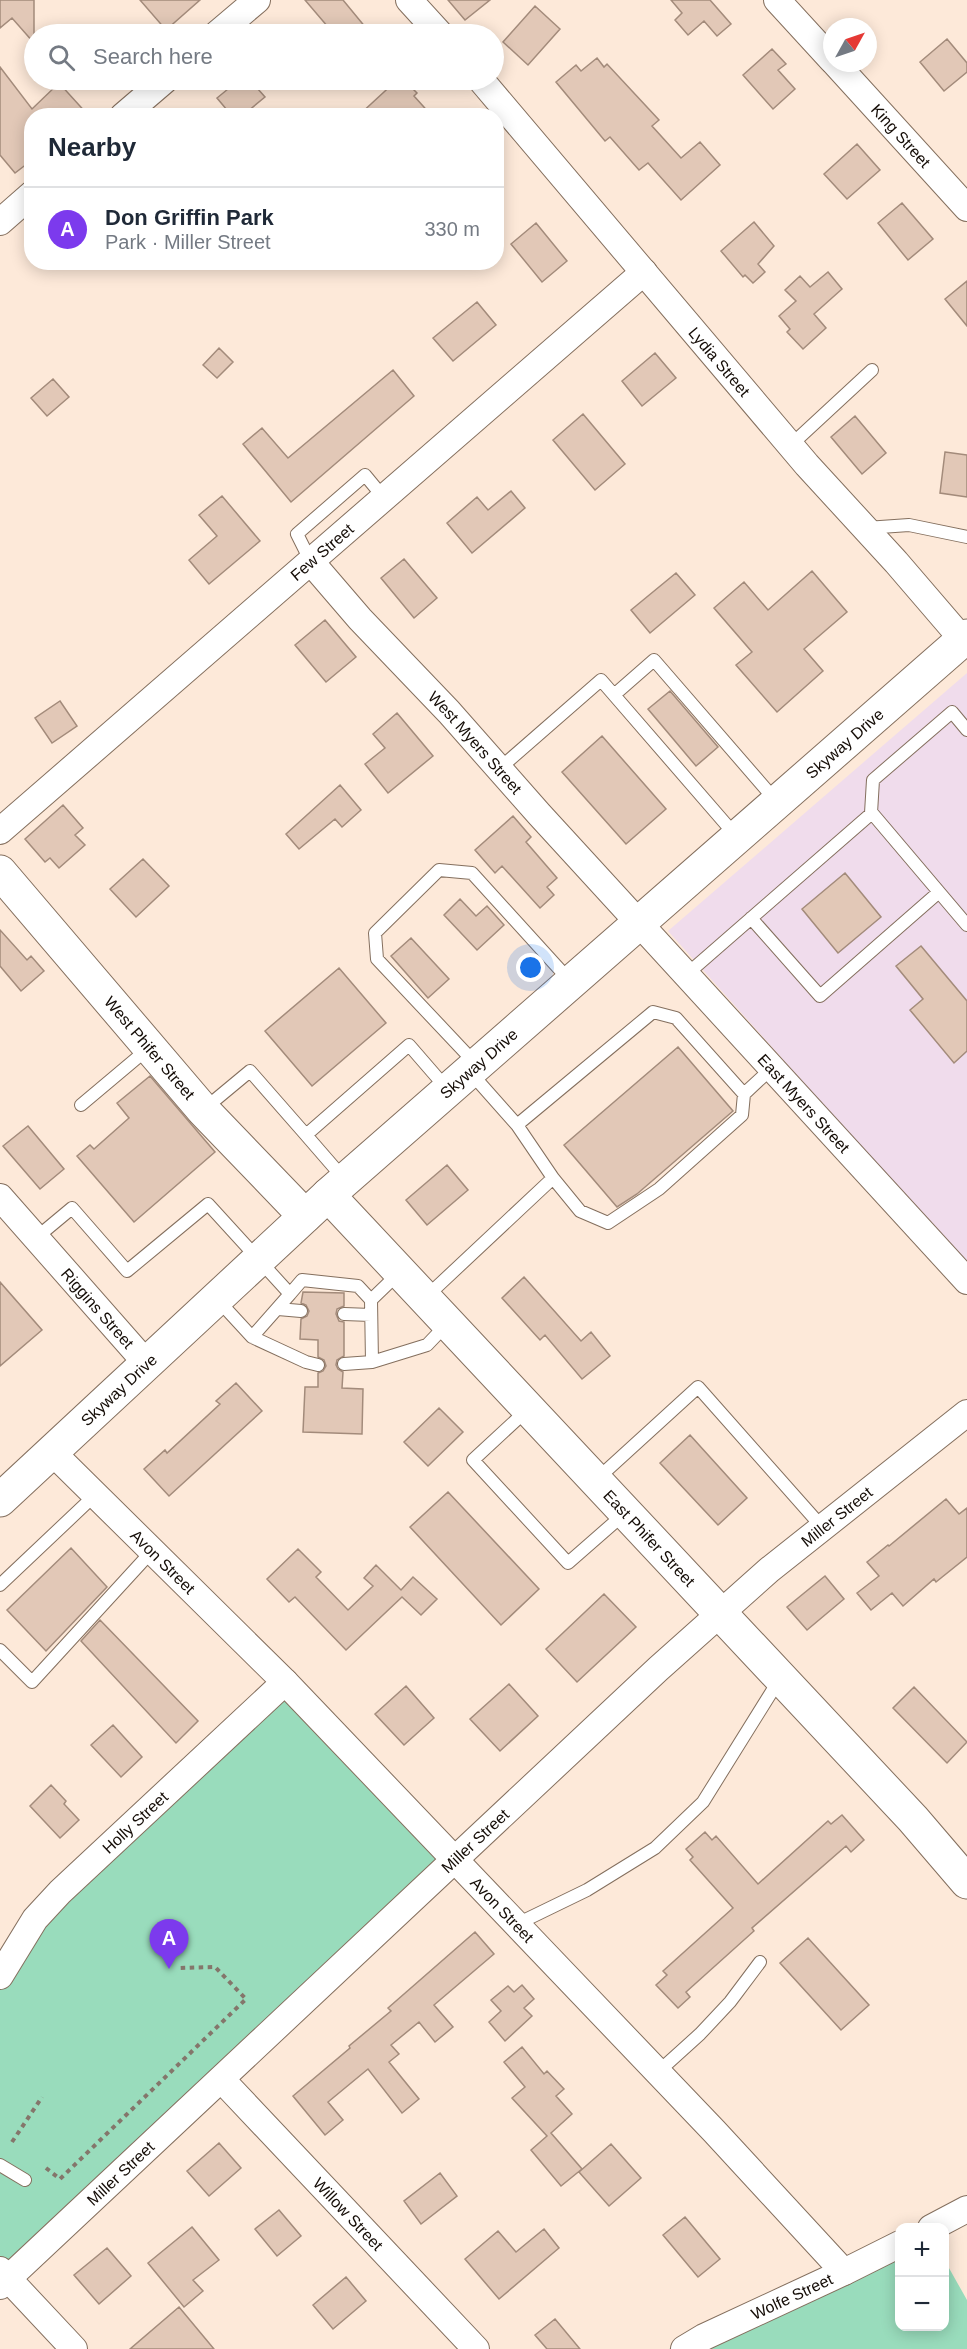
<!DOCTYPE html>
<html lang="en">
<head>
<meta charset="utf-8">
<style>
	:root { --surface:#fff; --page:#f6f6f7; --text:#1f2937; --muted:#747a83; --line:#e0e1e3; --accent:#7c3aed }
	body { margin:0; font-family:Arial,sans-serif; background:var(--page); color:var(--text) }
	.controls { position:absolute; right:18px; bottom:18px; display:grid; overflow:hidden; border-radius:12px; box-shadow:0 3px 15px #0003 }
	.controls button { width:54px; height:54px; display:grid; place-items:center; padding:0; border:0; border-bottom:2px solid var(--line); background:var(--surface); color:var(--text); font:30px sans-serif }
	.compass { position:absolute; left:823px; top:18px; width:54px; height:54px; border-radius:50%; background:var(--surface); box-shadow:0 3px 15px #0003; rotate:50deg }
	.you { position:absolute; left:531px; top:968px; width:21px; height:21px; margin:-15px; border:4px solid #fff; border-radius:50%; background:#1a73e8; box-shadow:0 0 0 9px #1a73e833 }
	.badge { display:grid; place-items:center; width:39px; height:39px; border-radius:50%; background:var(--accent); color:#fff; font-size:20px; font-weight:700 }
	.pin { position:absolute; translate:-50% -50px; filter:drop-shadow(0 2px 3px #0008) }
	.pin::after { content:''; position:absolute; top:32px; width:21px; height:18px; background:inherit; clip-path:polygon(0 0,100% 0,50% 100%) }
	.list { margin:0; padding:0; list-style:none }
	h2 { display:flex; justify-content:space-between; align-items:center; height:78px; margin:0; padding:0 24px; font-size:26px }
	h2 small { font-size:20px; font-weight:400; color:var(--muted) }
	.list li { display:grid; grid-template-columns:39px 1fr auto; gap:18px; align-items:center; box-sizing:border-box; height:84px; padding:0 24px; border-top:2px solid var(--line) }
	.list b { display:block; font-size:22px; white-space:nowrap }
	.list p { margin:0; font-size:20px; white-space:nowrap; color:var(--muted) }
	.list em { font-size:20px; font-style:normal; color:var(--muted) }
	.icon { flex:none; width:33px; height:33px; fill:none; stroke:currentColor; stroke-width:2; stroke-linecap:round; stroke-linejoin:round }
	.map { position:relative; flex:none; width:967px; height:2349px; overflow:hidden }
	.search { position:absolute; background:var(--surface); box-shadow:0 3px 15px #0003; left:24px; top:24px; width:480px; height:66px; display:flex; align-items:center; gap:15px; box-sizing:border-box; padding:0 21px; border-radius:33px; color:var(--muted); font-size:22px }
	.panel { position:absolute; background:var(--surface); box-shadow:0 3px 15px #0003; left:24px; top:108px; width:480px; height:162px; border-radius:24px }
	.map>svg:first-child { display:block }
	.commercial { fill:#f0dcec }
	.green { fill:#99dcbc }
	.building { fill:#e2c8b7; stroke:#a38b7b; stroke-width:1.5 }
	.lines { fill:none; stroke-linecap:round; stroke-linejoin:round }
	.lane-casing { stroke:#846f5e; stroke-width:14 }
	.street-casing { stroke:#846f5e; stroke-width:28 }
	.secondary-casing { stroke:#846f5e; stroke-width:35 }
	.primary-casing { stroke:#846f5e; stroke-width:35 }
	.path { stroke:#84766b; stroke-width:4; stroke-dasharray:4.5 4.5; stroke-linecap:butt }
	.lane { stroke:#fff; stroke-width:12 }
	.street { stroke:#fff; stroke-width:26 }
	.secondary { stroke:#fff; stroke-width:33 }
	.primary { stroke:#fff; stroke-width:33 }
	.labels { text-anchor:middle; stroke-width:5; stroke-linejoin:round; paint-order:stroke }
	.street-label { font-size:16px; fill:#140c06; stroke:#fde9d9 }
</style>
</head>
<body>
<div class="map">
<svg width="967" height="2349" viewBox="0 0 967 2349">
	<rect width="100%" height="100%" fill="#fde9d9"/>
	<!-- commercial -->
	<path class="commercial" d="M967 673V1265L668 931Z"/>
	<!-- green -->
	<path class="green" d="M286 1692 446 1857 0 2277V1987L40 1920Z
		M899 2253 900 2326H944L945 2261 967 2300V2349H669L822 2271Z"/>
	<!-- building -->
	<path class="building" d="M0 0H34V43L12 18 0 28Z
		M140 0H200L166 30Z
		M305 0H343L371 34H334Z
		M448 0H490L465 20Z
		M671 0H710L731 24 717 36 704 21 688 35 675 20 682 13Z
		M535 6 560 29 528 65 503 42Z
		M947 39 967 63V72L944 91 920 62Z
		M772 49 786 64 778 70 795 89 773 109 743 75Z
		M597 58 604 67 607 64 659 120 652 126 681 158 700 142 720 165 681 200 648 163 639 170 610 137 605 141 556 82 576 65 581 71Z
		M0 67 32 109 59 83 89 116H32V160L15 173 0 155Z
		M239 80H250L265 97 242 116H232L217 98Z
		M397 80H404L417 93 414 96 432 116H358Z
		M857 144 880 170 847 199 824 174Z
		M902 203 933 239 908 260 878 223Z
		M754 222 774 246 758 264 765 272 753 283 745 275 743 277 721 251Z
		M536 223 567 261 542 282 511 244Z
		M828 272 842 289 814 314 826 328 803 349 787 332 790 329 779 316 796 301 785 290 800 276 810 287Z
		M967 281V326L945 299Z
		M477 302 496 325 453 361 433 338Z
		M219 348 233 362 217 378 203 365Z
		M655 353 676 378 642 406 622 381Z
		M393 370 414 396 291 502 243 444 262 428 288 458Z
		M53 379 69 397 47 416 31 398Z
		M583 414 625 464 595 490 553 440Z
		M855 416 886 453 862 474 831 437Z
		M945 452 967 455V497L940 493Z
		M511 491 525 508 472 553 447 523 477 497 488 510Z
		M222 496 260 541 209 584 189 560 217 536 199 515Z
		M404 559 437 598 414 618 381 578Z
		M812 571 847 612 804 649 823 671 777 712 736 665 752 652 714 608 744 582 768 610Z
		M676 573 695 595 650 633 631 610Z
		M325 620 356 657 326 682 295 645Z
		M670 691 718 747 696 766 648 709Z
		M60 701 77 726 52 743 35 718Z
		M397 713 433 756 388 793 365 764 385 748 373 734Z
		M602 736 666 809 626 844 562 772Z
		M340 785 361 810 342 827 335 819 299 849 286 834Z
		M63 805 83 828 75 835 85 845 59 868 50 858 45 862 25 839Z
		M513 816 531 837 526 842 557 878 547 887 554 895 540 908 502 866 495 873 475 850Z
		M143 859 169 886 136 917 110 889Z
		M845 873 881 917 838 953 802 909Z
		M460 899 476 916 487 906 504 925 477 950 444 915Z
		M0 930 27 960 31 956 44 971 21 991 0 966Z
		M411 938 449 979 428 998 391 956Z
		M921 946 967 1001V1051L954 1063 910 1010 923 999 896 966Z
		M339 968 386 1023 312 1086 265 1031Z
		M678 1047 733 1111 637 1194 617 1207 564 1145Z
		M150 1076 215 1152 134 1222 77 1156 90 1145 94 1149 129 1118 117 1103Z
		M28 1126 64 1169 40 1189 3 1146Z
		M447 1165 468 1190 427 1225 406 1200Z
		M524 1277 581 1341 591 1332 610 1356 582 1379 545 1335 540 1340 502 1298Z
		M0 1282 42 1330 0 1366Z
		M303 1292 344 1293V1306L337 1309 336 1314 339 1321 344 1322V1356L337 1360 336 1365 338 1369 343 1372 342 1388 363 1389 362 1434 303 1432 305 1387H318V1373L323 1371 326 1366 324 1360 318 1357V1340L300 1339 301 1319 307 1316 309 1311 306 1305 301 1303Z
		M236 1383 262 1411 169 1496 144 1469 165 1450 167 1453 220 1404 216 1401Z
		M439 1408 463 1432 428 1466 404 1442Z
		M690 1435 747 1498 718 1525 660 1463Z
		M448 1492 539 1589 501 1625 410 1527Z
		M946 1499 959 1514 967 1508V1557L936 1582 934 1579 903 1606 892 1593 871 1610 857 1593 879 1576 867 1562 888 1545 889 1546Z
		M71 1548 107 1587 46 1651 7 1610Z
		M298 1549 321 1572 316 1577 348 1610 373 1586 364 1578 376 1565 401 1590 413 1577 437 1599 421 1615 402 1597 346 1650 295 1597 289 1602 267 1579Z
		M825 1576 844 1599 807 1630 787 1607Z
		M604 1594 636 1627 577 1682 546 1649Z
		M100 1620 198 1721 176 1743 81 1641Z
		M509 1684 538 1716 500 1751 470 1719Z
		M406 1686 434 1718 404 1745 375 1714Z
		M914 1687 967 1742 947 1763 893 1708Z
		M113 1725 142 1757 121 1777 91 1745Z
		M51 1785 66 1801 64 1804 79 1820 60 1838 30 1806Z
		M842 1815 864 1840 851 1852 846 1846 752 1928 754 1931 686 1992 690 1997 678 2008 656 1985 667 1975 663 1971 733 1908 690 1860 693 1857 686 1849 705 1832 712 1840 716 1836 758 1884 828 1821 831 1824Z
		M475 1932 494 1954 434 2005 453 2027 435 2042 419 2022 391 2045 399 2054 389 2062 419 2099 402 2113 368 2069 328 2102 343 2120 325 2135 293 2096 350 2048 349 2046 391 2011 388 2008Z
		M808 1938 869 2005 841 2030 780 1963Z
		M522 1985 534 1999 524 2008 532 2016 505 2041 489 2022 501 2011 491 2000 508 1986 514 1992Z
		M522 2047 544 2074 547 2071 564 2089 556 2096 572 2114 551 2133 582 2169 561 2186 531 2150 547 2136 512 2098 525 2087 504 2062Z
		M219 2143 241 2168 209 2196 187 2171Z
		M611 2144 641 2178 609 2206 579 2172Z
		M440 2173 457 2196 421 2224 404 2201Z
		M279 2210 301 2236 277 2256 255 2229Z
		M685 2217 720 2259 698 2277 663 2235Z
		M192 2227 219 2260 193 2280 203 2291 184 2307 148 2263Z
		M544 2229 559 2248 499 2299 465 2259 498 2231 516 2252Z
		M107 2248 131 2276 99 2304 74 2275Z
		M346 2277 366 2301 333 2329 313 2305Z
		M179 2307 214 2349H130Z
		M555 2319 580 2349H547L535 2335Z"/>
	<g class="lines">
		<!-- lane casing -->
		<g class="lane-casing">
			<path id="lane" d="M791 445 872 370
				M866 528 909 525 967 537
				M311 562 297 534 365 475 384 498
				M499 769 601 680 614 695
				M871 813 873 780 952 712 967 730
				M737 837 614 695 654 660 777 802
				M751 918 820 996 939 892
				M686 975 872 813 967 925
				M476 1064 377 959 375 933 439 870 472 873 571 982
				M470 1072 517 1125 653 1012 676 1018 744 1094 772 1068
				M81 1105 150 1047
				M203 1110 250 1071 306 1135
				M553 1178 580 1211 608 1223 659 1189 742 1115 744 1094
				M345 1180 306 1135 409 1045 448 1090
				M36 1238 72 1208 127 1271 208 1204 290 1294 252 1337 217 1299
				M399 1273 371 1300 372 1362 427 1345 448 1323
				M290 1294 302 1280 358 1286 371 1300
				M425 1298 553 1178 517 1125
				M278 1309 301 1311
				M344 1314 371 1315
				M252 1337 306 1362 318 1365
				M344 1364 372 1362
				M527 1410 473 1460 568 1563 624 1514
				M596 1480 698 1387 822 1527
				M0 1585 95 1495
				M0 1650 32 1682 152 1551
				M517 1924 587 1890 655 1848 703 1802 779 1680
				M658 2072 700 2034 730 2002 760 1962
				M0 2165 25 2180"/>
		</g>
		<!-- street casing -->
		<g class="street-casing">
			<g id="street">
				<path d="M409 0 440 34"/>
				<path d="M777 0 832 60"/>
				<path d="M217 34 257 0"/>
				<path id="s1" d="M835 63 967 208"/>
				<path id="s2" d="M481 80 807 465 896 562 963 640"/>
				<path d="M123 116 165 80"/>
				<path d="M0 222 32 194"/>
				<path id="s3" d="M311 562 360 619 449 712 539 814 967 1281"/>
				<path id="s4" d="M0 831 644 272"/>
				<path id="s5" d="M0 1197 147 1364"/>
				<path id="s6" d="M52 1452 285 1682 714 2131 844 2272"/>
				<path id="s7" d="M0 1976 35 1919 60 1892 285 1682"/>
				<path id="s8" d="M222 2080 476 2349"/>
				<path d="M931 2228 967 2209"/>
				<path d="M0 2270 74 2349"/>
				<path id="s9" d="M0 2286 658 1669 769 1570 967 1413"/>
				<path id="s10" d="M684 2349 704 2337 844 2272 900 2244"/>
			</g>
		</g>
		<!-- secondary casing -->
		<g class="secondary-casing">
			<g id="secondary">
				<path id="s11" d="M0 872 203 1110 305 1216"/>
				<path id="s12" d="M328 1195 913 1819 967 1882"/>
			</g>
		</g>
		<!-- primary casing -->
		<g class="primary-casing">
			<g id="primary">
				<path id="s13" d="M0 1500 328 1195 967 636"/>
			</g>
		</g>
		<!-- path -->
		<path class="path" d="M12 2142 42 2097
			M46 2168 60 2179 246 1999 215 1967 180 1968"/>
		<!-- lane -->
		<use href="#lane" class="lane"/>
		<!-- street -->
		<use href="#street" class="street"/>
		<!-- secondary -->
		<use href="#secondary" class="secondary"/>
		<!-- primary -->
		<use href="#primary" class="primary"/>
	</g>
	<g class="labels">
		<!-- street labels -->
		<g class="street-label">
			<text dy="6" stroke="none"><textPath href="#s1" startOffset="98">King Street</textPath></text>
			<text dy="6" stroke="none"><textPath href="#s2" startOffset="369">Lydia Street</textPath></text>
			<text dy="6" stroke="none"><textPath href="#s4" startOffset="426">Few Street</textPath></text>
			<text dy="6" stroke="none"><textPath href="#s3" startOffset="244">West Myers Street</textPath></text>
			<text dy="6" stroke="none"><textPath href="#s13" startOffset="1134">Skyway Drive</textPath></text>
			<text dy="6" stroke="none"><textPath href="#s11" startOffset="231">West Phifer Street</textPath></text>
			<text dy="6" stroke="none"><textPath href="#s13" startOffset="648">Skyway Drive</textPath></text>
			<text dy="6" stroke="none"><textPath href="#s3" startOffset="732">East Myers Street</textPath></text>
			<text dy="6" stroke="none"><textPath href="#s5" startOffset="148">Riggins Street</textPath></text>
			<text dy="6" stroke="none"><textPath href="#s13" startOffset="162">Skyway Drive</textPath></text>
			<text dy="6" stroke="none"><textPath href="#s9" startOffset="1137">Miller Street</textPath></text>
			<text dy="6" stroke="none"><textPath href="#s12" startOffset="470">East Phifer Street</textPath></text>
			<text dy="6" stroke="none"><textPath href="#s6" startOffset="156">Avon Street</textPath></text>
			<text dy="6" stroke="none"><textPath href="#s7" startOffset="206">Holly Street</textPath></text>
			<text dy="6" stroke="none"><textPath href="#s9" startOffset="651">Miller Street</textPath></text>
			<text dy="6" stroke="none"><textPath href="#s6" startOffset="642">Avon Street</textPath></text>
			<text dy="6" stroke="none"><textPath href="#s9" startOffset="165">Miller Street</textPath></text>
			<text dy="6" stroke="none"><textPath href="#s8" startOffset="184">Willow Street</textPath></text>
			<text dy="6" stroke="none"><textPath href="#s10" startOffset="120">Wolfe Street</textPath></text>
		</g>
	</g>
</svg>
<div class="controls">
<button>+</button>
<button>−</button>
</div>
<svg class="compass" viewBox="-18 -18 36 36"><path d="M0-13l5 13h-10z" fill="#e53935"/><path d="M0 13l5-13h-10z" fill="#747a83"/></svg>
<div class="you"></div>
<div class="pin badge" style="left:169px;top:1969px">A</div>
<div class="search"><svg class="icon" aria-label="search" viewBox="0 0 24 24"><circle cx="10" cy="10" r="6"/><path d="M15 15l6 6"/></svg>Search here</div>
<section class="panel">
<h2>Nearby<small></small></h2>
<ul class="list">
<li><span class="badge">A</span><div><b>Don Griffin Park</b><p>Park · Miller Street</p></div><em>330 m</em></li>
</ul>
</section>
</div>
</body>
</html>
